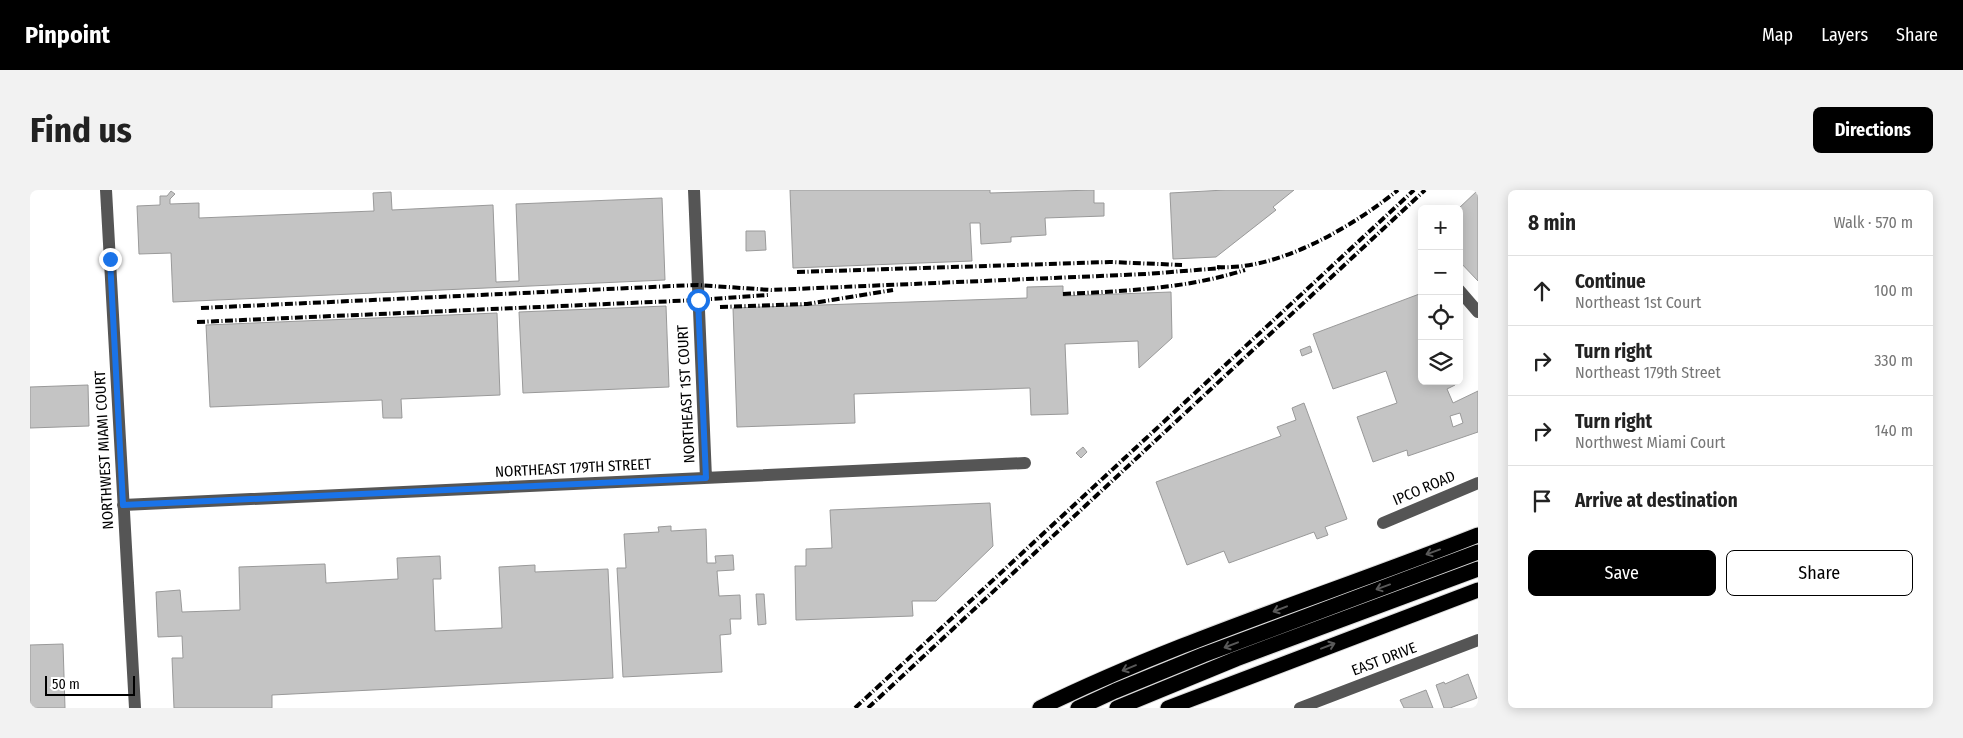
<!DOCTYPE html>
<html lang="en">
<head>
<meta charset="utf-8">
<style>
	:root { --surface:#fff; --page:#f2f2f2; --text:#222; --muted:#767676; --line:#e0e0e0; --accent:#000 }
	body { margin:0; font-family:"Fira Sans Condensed",sans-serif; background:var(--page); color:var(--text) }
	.controls { position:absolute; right:15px; top:15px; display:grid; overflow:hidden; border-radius:8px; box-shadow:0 2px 12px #0003 }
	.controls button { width:45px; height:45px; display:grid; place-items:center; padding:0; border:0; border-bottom:1px solid var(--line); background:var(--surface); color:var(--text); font:25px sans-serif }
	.scale { position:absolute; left:15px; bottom:12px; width:90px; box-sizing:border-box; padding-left:5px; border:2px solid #000; border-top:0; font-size:14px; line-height:18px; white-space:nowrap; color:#000; -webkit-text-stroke:4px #fff; paint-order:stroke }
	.stop { position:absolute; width:15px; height:15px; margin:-11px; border:4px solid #1a73e8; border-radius:50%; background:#fff }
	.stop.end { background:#1a73e8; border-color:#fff; box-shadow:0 1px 5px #0008 }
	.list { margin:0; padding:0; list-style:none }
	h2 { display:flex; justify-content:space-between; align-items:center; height:65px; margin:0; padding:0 20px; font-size:21px }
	h2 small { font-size:16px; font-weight:400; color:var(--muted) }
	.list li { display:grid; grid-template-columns:32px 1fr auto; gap:15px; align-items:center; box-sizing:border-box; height:70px; padding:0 20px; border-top:1px solid var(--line) }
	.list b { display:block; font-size:19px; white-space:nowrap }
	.list p { margin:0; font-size:16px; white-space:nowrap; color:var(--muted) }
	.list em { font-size:16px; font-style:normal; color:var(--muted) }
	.actions { display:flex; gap:10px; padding:15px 20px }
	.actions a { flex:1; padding:11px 0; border:1px solid var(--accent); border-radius:8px; text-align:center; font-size:18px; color:var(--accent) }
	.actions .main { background:var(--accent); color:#fff }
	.icon { flex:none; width:28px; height:28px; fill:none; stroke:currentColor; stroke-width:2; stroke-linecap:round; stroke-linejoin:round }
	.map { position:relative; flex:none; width:1448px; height:518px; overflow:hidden; border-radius:8px }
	header { display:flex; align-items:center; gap:30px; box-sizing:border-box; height:70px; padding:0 25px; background:var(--accent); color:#fff }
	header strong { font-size:24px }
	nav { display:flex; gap:28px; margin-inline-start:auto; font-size:18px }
	.intro { display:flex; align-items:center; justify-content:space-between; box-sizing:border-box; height:120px; padding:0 30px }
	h1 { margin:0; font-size:35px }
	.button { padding:12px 22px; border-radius:8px; background:var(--accent); color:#fff; font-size:18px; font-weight:700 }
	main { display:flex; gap:30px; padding:0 30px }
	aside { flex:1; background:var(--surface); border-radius:8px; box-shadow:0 2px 12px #0003 }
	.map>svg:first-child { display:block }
	.building { fill:#c4c4c4; stroke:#999; fill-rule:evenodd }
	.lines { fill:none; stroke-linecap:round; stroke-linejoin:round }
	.highway-casing { stroke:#dbdbdb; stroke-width:17 }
	.minor { stroke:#555; stroke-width:12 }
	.highway { stroke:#000; stroke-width:15 }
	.rail { stroke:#000; stroke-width:4; stroke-dasharray:8 2.5 1 2.5; stroke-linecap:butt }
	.oneway { stroke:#595959 }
	.route { stroke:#1a73e8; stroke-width:6 }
	.labels { text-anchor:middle; stroke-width:4; stroke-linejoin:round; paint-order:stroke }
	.street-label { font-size:15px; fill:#000; stroke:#fff }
</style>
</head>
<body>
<header>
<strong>Pinpoint</strong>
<nav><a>Map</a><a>Layers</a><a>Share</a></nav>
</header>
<div class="intro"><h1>Find us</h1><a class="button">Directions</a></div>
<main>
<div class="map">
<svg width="1448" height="518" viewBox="0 0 1448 518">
	<rect width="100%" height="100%" fill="#fff"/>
	<!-- building -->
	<path class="building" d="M760 0H960V3L1064 0V13H1074V26L1015 28 1016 45 981 47V52L951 54 950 33H940L942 71 763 78Z
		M1195 0H1264L1243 17 1246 20 1186 67 1143 69 1140 3Z
		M1448 0V91L1429 71V19H1428Z
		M141 1 145 4 140 9V14L169 13V28L344 21 343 3 361 2 362 20 463 15 466 92 489 91 486 14 632 8 635 90 143 112 141 63 109 64 107 16 130 15V6H137Z
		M716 41H735L736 60 716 61Z
		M1033 96V106L1141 102 1142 148 1109 178 1108 151 1035 154 1038 224 1001 225 1000 198 824 204 825 233 707 237 703 118 997 108V97Z
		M1392 103V191H1424L1425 195 1417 199 1423 213 1448 201V242L1378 266 1377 260 1343 272 1327 227 1367 213 1356 181 1303 199 1283 144ZM1430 223 1433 233 1423 237 1420 226Z
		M636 116 639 197 493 203 489 122Z
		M467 123 470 205 371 209 372 228H353L352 210 180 217 176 135Z
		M1280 156 1282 162 1272 166 1270 160Z
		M58 195 59 236 0 238V197Z
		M1274 213 1317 329 1295 337 1298 345 1287 349 1284 342 1199 373 1194 361 1157 375 1126 292 1251 246 1247 237 1266 230 1262 218Z
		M1053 257 1057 262 1051 268 1046 263Z
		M960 313 963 356 906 411H882L883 426 766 430 765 376H776V359L802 358 800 320Z
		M641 336V341L676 339 677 373H686L685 366 703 365 704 380 687 381 689 406 710 405 711 429H700L701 444 690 445 692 482 593 487 587 378H596L594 344 629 342 628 337Z
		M410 366 411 389H403L405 441 472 438 469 377 505 375V382L578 379 583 488 242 505V518H144L142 468H153L152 446 128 447 126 402 150 400 152 422 210 420 209 377 295 374 296 393 368 389 367 368Z
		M726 404H734L736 434 728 435Z
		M33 454 35 518H0V455Z
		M1438 484 1447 508 1420 518H1414L1406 495 1414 492 1415 494Z
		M1396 500 1403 518H1374L1370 510Z"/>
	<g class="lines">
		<!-- highway casing -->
		<g class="highway-casing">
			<path id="highway" d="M1010 518C1151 449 1302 403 1448 345
				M1048 518 1085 501 1173 465 1448 362
				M1087 518 1206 469 1448 379
				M1138 518 1448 400"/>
		</g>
		<!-- minor -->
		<path class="minor" d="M76 0 105 518
			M664 0 676 288
			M1429 100 1448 122
			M93 315 995 273
			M1353 333 1448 293
			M1270 518 1448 450"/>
		<!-- highway -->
		<use href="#highway" class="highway"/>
		<!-- rail -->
		<path class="rail" d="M1187 77C1248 81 1322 37 1368 0
			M767 82 1080 72 1152 75
			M1033 104C1095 101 1155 99 1215 80
			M690 117 777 114 863 100
			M171 118 643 96 668 95 741 100 1116 84 1192 78
			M167 132 668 110 738 105
			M825 518 1384 0
			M838 518 1395 0"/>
	</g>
	<!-- one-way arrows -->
	<defs><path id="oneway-shaft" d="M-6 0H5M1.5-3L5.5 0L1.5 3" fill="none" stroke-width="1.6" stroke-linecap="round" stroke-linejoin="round" transform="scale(1.25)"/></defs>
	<g class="oneway">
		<use href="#oneway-shaft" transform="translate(1403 362) rotate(160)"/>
		<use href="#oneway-shaft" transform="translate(1353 397) rotate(160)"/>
		<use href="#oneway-shaft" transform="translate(1250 419) rotate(159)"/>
		<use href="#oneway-shaft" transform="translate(1201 455) rotate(159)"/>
		<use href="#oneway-shaft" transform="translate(1298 456) rotate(-21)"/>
		<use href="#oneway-shaft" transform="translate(1099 478) rotate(158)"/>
	</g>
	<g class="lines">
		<!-- route -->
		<path class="route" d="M80 69 93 315 676 288 668 110"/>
	</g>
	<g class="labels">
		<!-- street labels -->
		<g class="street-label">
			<text transform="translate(656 204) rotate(-93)" y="5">NORTHEAST 1ST COURT</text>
			<text transform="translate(74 260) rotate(-93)" y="5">NORTHWEST MIAMI COURT</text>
			<text transform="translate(543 278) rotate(-3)" y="5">NORTHEAST 179TH STREET</text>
			<text transform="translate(1394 298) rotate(-23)" y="5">IPCO ROAD</text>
			<text transform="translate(1354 469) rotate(-21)" y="5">EAST DRIVE</text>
		</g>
	</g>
</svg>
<div class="controls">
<button>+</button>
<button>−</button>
<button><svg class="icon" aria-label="locate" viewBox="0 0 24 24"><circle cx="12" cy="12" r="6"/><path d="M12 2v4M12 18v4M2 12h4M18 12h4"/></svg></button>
<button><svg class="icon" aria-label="layers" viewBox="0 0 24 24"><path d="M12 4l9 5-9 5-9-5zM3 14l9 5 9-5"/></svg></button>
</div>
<div class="scale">50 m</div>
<div class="stop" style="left:668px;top:110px"></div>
<div class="stop end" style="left:80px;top:69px"></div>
</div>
<aside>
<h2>8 min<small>Walk · 570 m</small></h2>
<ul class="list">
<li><svg class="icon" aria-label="ahead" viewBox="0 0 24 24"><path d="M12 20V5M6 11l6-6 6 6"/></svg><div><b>Continue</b><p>Northeast 1st Court</p></div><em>100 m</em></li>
<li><svg class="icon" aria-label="right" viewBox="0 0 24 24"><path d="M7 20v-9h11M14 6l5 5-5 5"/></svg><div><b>Turn right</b><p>Northeast 179th Street</p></div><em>330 m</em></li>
<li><svg class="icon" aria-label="right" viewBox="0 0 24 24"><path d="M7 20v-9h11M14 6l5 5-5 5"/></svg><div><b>Turn right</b><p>Northwest Miami Court</p></div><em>140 m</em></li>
<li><svg class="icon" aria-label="arrive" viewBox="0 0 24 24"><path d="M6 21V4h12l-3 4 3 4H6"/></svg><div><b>Arrive at destination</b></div></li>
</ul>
<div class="actions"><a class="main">Save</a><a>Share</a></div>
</aside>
</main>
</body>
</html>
